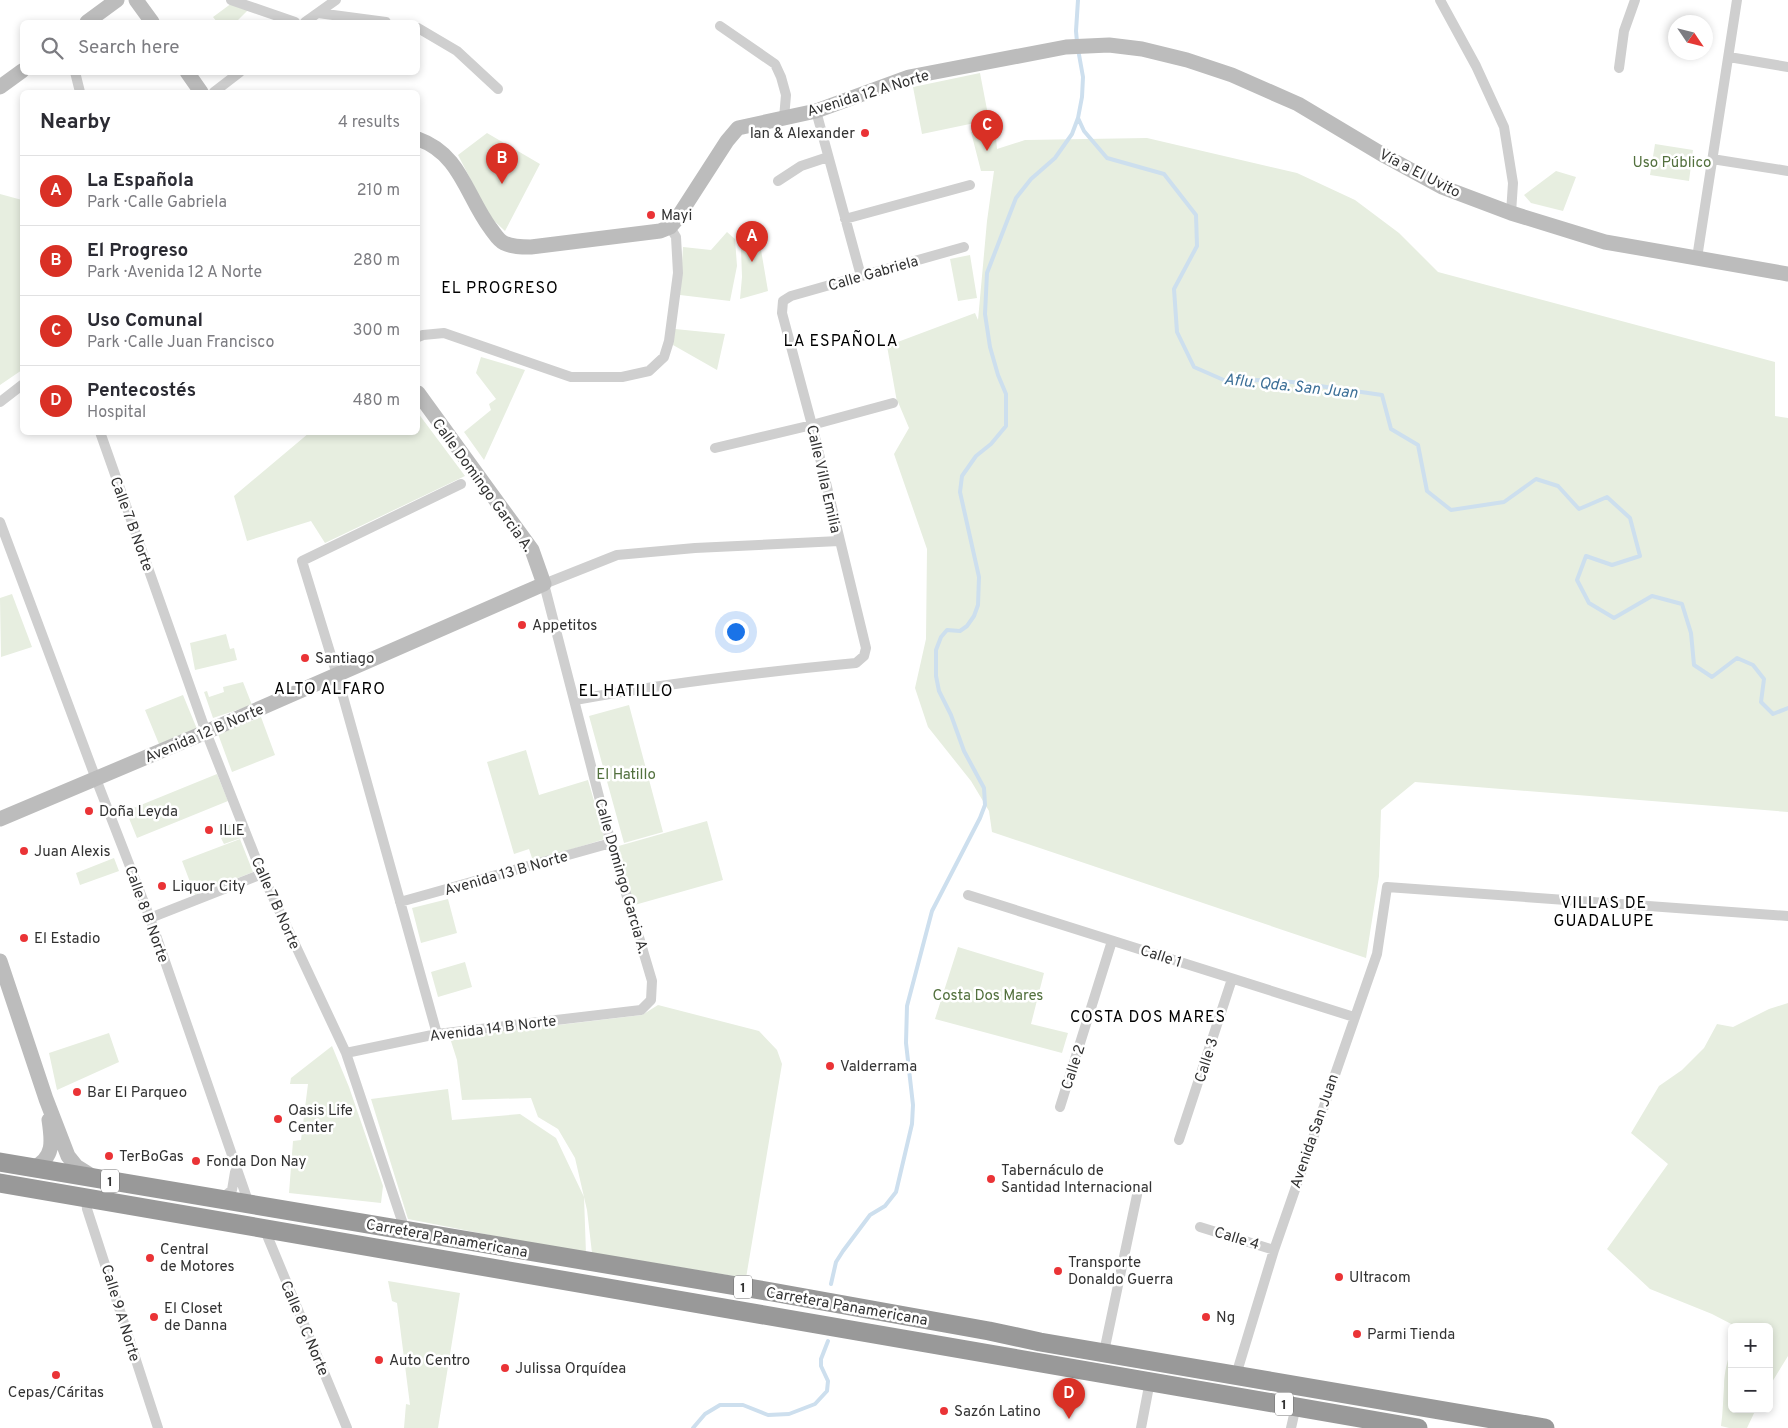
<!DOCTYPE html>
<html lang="en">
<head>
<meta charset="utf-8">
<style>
	:root { --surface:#fff; --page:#f2f2f3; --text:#2b2b33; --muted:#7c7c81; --line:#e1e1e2; --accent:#d93025 }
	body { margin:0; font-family:Overpass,sans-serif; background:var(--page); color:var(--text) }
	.controls { position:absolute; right:15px; bottom:15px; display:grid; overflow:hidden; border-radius:8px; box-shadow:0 2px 8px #0003 }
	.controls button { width:45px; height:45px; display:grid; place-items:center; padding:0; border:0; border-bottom:1px solid var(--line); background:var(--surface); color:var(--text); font:25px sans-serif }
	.compass { position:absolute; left:1668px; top:15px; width:45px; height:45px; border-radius:50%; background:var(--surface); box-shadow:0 2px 8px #0003; rotate:125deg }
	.you { position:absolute; left:735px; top:631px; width:18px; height:18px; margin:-12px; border:4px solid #fff; border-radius:50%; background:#1a73e8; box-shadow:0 0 0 8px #1a73e833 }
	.badge { display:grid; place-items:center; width:32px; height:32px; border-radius:50%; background:var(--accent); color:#fff; font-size:16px; font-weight:700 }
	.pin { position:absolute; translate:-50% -41px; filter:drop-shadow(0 1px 2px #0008) }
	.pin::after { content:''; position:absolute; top:26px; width:18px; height:15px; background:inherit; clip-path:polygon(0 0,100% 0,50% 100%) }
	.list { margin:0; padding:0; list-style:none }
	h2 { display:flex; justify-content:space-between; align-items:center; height:65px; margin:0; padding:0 20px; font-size:21px }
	h2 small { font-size:16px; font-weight:400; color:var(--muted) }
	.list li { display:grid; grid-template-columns:32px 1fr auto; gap:15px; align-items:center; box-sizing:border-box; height:70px; padding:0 20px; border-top:1px solid var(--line) }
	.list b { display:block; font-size:19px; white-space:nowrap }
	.list p { margin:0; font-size:16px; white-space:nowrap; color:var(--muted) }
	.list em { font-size:16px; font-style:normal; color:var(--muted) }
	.icon { flex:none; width:28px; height:28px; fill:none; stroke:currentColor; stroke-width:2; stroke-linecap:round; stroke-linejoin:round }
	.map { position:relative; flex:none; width:1788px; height:1428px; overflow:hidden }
	.search { position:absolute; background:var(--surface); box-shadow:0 2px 8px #0003; left:20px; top:20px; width:400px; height:55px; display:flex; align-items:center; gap:12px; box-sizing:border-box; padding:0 18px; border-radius:8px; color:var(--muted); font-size:19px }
	.panel { position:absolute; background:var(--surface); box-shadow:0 2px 8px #0003; left:20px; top:90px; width:400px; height:345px; border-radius:8px }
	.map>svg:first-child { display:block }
	.green { fill:#e7eee0 }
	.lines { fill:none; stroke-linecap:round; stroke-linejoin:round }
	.stream { stroke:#cddfee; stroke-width:4 }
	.street { stroke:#cfcfcf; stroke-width:10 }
	.secondary { stroke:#bcbcbc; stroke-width:15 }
	.highway { stroke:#999; stroke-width:19 }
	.poi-dot { fill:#ea3336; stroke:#fff; stroke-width:2 }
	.labels { text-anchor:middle; stroke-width:5; stroke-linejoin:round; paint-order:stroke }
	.shield { fill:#fff; stroke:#707070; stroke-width:1 }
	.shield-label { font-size:14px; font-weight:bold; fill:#323232 }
	.street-label { font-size:15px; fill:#323232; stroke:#fff }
	.poi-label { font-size:15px; fill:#323232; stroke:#fff; text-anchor:start }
	.park-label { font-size:15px; fill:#52703d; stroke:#fff }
	.neighbourhood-label { font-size:16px; letter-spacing:1px; fill:#000; stroke:#fff }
	.water-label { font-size:16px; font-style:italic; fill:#3c6f97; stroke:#fff }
</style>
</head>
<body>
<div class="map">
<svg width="1788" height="1428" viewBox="0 0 1788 1428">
	<rect width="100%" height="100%" fill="#fff"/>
	<!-- green -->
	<path class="green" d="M232 3 248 10 236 22H217L213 17Z
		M980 73 989 120 922 134 913 87Z
		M995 126 997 149 1025 140 1147 138 1297 173 1355 200 1399 233 1438 272 1775 362V416L1788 418V812L1415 782 1381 810 1379 876 1366 958 992 832 989 811 971 781 928 727 915 688 926 639 927 549 894 454 909 428 898 402H897L887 346 975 313 978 320 987 221 994 171H981L971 132Z
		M487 133 540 164 505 231 490 217 458 155Z
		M1655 144 1693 150 1689 181 1650 175Z
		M1556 171 1576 177 1563 211 1531 203 1524 195Z
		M0 194 22 200V370L0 385Z
		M727 232 735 239 737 266 730 301 680 295 683 247 711 250Z
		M760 244 768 291 740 299 742 277 741 248Z
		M970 255 977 298 958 301 950 259Z
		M675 329 725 334 717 370 673 345Z
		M481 357 525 370 484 460 464 432 491 410 489 404 496 399 476 373Z
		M418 413 465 476 325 543 311 521 247 541 234 496 309 433 418 432Z
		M12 594 32 647 1 657 0 598Z
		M226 634 230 649 234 648 237 660 195 670 190 643Z
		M243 682 252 705 213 718 204 692 207 691 209 697 224 692 223 687Z
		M183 695 197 729 159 744 145 710Z
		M629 705 663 832 624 843 589 716Z
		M261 717 275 755 232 772 218 734Z
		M526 750 539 795 588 780 605 839 533 861 529 849 514 854 487 762Z
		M217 774 228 801 137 838 126 811Z
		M707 821 723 880 631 906 615 847Z
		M235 823 241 838 224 844 221 838 225 836 223 831 227 829 226 826Z
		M240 839 253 872 195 895 182 861Z
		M114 858 119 871 80 885 76 873Z
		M448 899 457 933 421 943 412 908Z
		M958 947 1044 973 1031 1024 1068 1033 1062 1053 935 1019Z
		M465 962 472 987 438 997 431 972Z
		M1788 1003V1356L1769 1387V1327H1737L1712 1314 1650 1289 1607 1249 1668 1164 1631 1133 1659 1086 1682 1070 1704 1048 1717 1024 1733 1027 1769 1009Z
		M658 1005 759 1031 777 1050 782 1064 746 1278 592 1253 587 1210 584 1197 586 1254 408 1219 371 1099 448 1089 452 1120 520 1114 556 1138 584 1197 575 1158 558 1129 538 1117 531 1098 462 1100 457 1060 450 1038 642 1015Z
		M109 1033 119 1062 57 1090 49 1053Z
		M332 1046 349 1087 383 1186 381 1203 289 1193 293 1141 301 1140 308 1084H290L291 1078Z
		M388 1281 460 1293 438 1428H404L406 1404 410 1405 397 1303 392 1301Z
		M1732 1346V1409H1756L1747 1428H1729L1721 1426C1723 1412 1723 1400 1724 1386 1724 1372 1728 1359 1732 1346Z"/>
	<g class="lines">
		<!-- stream -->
		<path class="stream" d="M1077 42 1076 31 1078 0
			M1078 118 1084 131 1107 158 1164 174 1196 215 1197 246 1174 289 1177 332 1194 367 1226 381 1256 380 1292 382 1382 395 1391 429 1418 445 1427 491 1451 510 1504 502 1536 479 1558 486 1579 509 1607 497 1630 518 1640 556 1612 565 1586 556 1577 580 1589 603 1614 618 1652 596 1682 604 1691 633 1694 665 1712 677 1737 658 1753 665 1764 679 1761 702 1773 714 1788 708
			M831 1284 836 1262 843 1251 870 1215 885 1206 896 1192 912 1124 913 1105 906 1043 907 1006 932 911 980 818 985 805 984 788 964 751 951 715 939 691 936 676V650L941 637 947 630 960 631 967 626 974 616 978 605 979 577 960 492 962 476 976 456 991 444 1006 426V394L998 375 990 347 985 314 987 273 1016 198 1031 179 1055 158 1072 134 1078 118 1082 97 1083 77 1078 49
			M693 1428 705 1414 720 1405H743L768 1415 789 1414 815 1404 827 1391 828 1381 821 1366V1359L828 1341"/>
		<!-- street -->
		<path class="street" d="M231 0 295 22
			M1440 0 1476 66 1504 127 1513 183 1511 213
			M318 13 386 22
			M305 22 336 0
			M720 26 775 64 781 77 786 95 784 118
			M418 28 457 51 498 89
			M1729 57 1788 67
			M1619 68 1624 31 1635 0
			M75 72 80 92
			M214 92 240 72
			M816 111 861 276
			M1712 159 1788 171
			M778 181 801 166 828 157
			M845 219 970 185
			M1697 258 1737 0
			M418 337 423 335 444 333 571 377H622L649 371 664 357 669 341 678 273 676 237 670 227
			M0 402 22 385
			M100 432 206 732 262 874 346 1053 405 1230
			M715 448 812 425 893 403
			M0 522 96 779 150 918 249 1204
			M575 700C668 683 761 672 856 663L864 656 866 648 812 425 782 313 783 301 791 296 964 247
			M968 895 1354 1017
			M400 902 611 843
			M150 918 262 874
			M437 1034 337 675 302 561 461 484
			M346 1053 437 1034 641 1010 651 1000 652 981 611 843 544 584 617 555 695 548 839 541
			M1060 1107 1112 941
			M1179 1140 1232 979
			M86 1198 87 1209 158 1428
			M221 1199 232 1190 235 1172
			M1200 1227 1274 1250
			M264 1228 347 1428
			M1104 1352 1137 1195
			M1236 1375 1274 1250 1377 954 1387 887 1788 916
			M1141 1428 1150 1381
			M1291 1428 1296 1406"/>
		<!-- secondary -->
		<path class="secondary" d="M136 0 152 22
			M87 22 117 0
			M187 72 201 92
			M0 87 22 71
			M418 139C461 154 466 196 491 229 495 234 498 240 504 243 512 247 521 247 531 247L660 231 670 227 676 220 727 141 738 128 816 111 909 77 1066 47 1109 45 1142 49 1187 60 1232 75 1298 104 1385 156 1442 187 1511 213 1605 242 1788 274
			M0 819 206 732 544 584 532 550 418 393
			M0 961 46 1099 68 1156 76 1166 92 1176
			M33 1168C55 1158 52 1140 49 1120"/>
		<!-- highway -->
		<path class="highway" d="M0 1162 772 1292 989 1331 1040 1342 1545 1428
			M0 1183 1418 1428"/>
	</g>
	<!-- markers -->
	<g class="poi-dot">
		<circle cx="865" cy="133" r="5"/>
		<circle cx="651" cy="215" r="5"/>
		<circle cx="522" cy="625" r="5"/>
		<circle cx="305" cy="658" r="5"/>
		<circle cx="89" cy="811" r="5"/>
		<circle cx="209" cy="830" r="5"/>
		<circle cx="24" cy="851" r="5"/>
		<circle cx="162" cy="886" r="5"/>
		<circle cx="24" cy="938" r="5"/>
		<circle cx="830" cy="1066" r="5"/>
		<circle cx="77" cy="1092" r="5"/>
		<circle cx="278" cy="1119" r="5"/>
		<circle cx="109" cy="1156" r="5"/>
		<circle cx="196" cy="1161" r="5"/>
		<circle cx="991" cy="1179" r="5"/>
		<circle cx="150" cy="1258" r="5"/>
		<circle cx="1058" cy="1271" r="5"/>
		<circle cx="1339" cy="1277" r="5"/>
		<circle cx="154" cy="1317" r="5"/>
		<circle cx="1206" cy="1317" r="5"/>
		<circle cx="1357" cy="1334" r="5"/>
		<circle cx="379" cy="1360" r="5"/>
		<circle cx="505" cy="1368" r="5"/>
		<circle cx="56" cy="1375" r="5"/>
		<circle cx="944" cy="1411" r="5"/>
	</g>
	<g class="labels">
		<!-- shield labels -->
		<g class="shield">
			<rect x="101" y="1169.5" width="18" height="23" rx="4"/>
			<rect x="734" y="1275.5" width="18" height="23" rx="4"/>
			<rect x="1275" y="1392.5" width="18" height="23" rx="4"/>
		</g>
		<g class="shield-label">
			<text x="110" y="1186">1</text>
			<text x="743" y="1292">1</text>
			<text x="1284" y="1409">1</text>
		</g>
		<!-- street labels -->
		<g class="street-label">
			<text transform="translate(868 93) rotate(-17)" y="5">Avenida 12 A Norte</text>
			<text transform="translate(1420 173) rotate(27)" y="5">Vía a El Uvito</text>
			<text transform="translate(873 273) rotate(-16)" y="5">Calle Gabriela</text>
			<text transform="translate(824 479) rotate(77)" y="5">Calle Villa Emilia</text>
			<text transform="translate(483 485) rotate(54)" y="5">Calle Domingo Garcia A.</text>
			<text transform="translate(132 524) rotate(70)" y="5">Calle 7 B Norte</text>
			<text transform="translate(204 733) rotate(-23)" y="5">Avenida 12 B Norte</text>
			<text transform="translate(506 873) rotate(-16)" y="5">Avenida 13 B Norte</text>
			<text transform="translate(622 876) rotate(74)" y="5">Calle Domingo Garcia A.</text>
			<text transform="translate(276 903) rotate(66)" y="5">Calle 7 B Norte</text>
			<text transform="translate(147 914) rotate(70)" y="5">Calle 8 B Norte</text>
			<text transform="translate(1161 956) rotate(18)" y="5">Calle 1</text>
			<text transform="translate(493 1028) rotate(-7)" y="5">Avenida 14 B Norte</text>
			<text transform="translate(1206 1060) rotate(-72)" y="5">Calle 3</text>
			<text transform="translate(1073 1067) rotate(-72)" y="5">Calle 2</text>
			<text transform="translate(1314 1131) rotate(-71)" y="5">Avenida San Juan</text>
			<text transform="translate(447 1238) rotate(10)" y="5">Carretera Panamericana</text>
			<text transform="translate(1237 1238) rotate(17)" y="5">Calle 4</text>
			<text transform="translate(847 1306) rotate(10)" y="5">Carretera Panamericana</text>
			<text transform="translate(121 1313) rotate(73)" y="5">Calle 9 A Norte</text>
			<text transform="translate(305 1328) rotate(67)" y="5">Calle 8 C Norte</text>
		</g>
		<!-- poi labels -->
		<g class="poi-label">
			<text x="855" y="138" text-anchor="end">Ian &amp; Alexander</text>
			<text x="661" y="220">Mayi</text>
			<text x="532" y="630">Appetitos</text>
			<text x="315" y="663">Santiago</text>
			<text x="99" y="816">Doña Leyda</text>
			<text x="219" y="835">ILIE</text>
			<text x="34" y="856">Juan Alexis</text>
			<text x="172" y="891">Liquor City</text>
			<text x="34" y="943">El Estadio</text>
			<text x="840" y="1071">Valderrama</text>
			<text x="87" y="1097">Bar El Parqueo</text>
			<text x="288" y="1115">Oasis Life<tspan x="288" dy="17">Center</tspan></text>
			<text x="119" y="1161">TerBoGas</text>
			<text x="206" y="1166">Fonda Don Nay</text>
			<text x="1001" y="1175">Tabernáculo de<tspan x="1001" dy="17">Santidad Internacional</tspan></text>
			<text x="160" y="1254">Central<tspan x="160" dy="17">de Motores</tspan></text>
			<text x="1068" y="1267">Transporte<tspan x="1068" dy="17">Donaldo Guerra</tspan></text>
			<text x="1349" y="1282">Ultracom</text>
			<text x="164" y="1313">El Closet<tspan x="164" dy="17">de Danna</tspan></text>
			<text x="1216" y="1322">Ng</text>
			<text x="1367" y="1339">Parmi Tienda</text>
			<text x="389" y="1365">Auto Centro</text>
			<text x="515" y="1373">Julissa Orquídea</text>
			<text x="56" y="1397" text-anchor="middle">Cepas/Cáritas</text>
			<text x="954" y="1416">Sazón Latino</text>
		</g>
		<!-- park labels -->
		<g class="park-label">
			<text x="1672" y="167">Uso Público</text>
			<text x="626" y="779">El Hatillo</text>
			<text x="988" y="1000">Costa Dos Mares</text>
		</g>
		<!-- neighbourhood labels -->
		<g class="neighbourhood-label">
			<text x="500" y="293">EL PROGRESO</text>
			<text x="841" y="346">LA ESPAÑOLA</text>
			<text x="330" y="694">ALTO ALFARO</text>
			<text x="626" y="696">EL HATILLO</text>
			<text x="1604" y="908">VILLAS DE<tspan x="1604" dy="18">GUADALUPE</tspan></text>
			<text x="1148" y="1022">COSTA DOS MARES</text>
		</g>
		<!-- water labels -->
		<g class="water-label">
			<text transform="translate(1291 385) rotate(6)" y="6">Aflu. Qda. San Juan</text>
		</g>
	</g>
</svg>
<div class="controls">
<button>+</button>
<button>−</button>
</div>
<svg class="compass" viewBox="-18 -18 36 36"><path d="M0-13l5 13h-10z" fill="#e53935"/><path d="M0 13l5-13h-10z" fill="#7c7c81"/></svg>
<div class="you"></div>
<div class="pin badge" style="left:752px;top:262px">A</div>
<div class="pin badge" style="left:502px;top:184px">B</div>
<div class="pin badge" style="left:987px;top:151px">C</div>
<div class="pin badge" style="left:1069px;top:1419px">D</div>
<div class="search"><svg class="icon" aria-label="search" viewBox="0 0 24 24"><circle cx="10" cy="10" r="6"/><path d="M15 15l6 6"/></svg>Search here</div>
<section class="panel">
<h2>Nearby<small>4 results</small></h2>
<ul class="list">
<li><span class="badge">A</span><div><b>La Española</b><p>Park · Calle Gabriela</p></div><em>210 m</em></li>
<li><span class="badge">B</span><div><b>El Progreso</b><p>Park · Avenida 12 A Norte</p></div><em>280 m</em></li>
<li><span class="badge">C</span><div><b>Uso Comunal</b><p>Park · Calle Juan Francisco</p></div><em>300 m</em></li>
<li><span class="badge">D</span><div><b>Pentecostés</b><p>Hospital</p></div><em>480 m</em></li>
</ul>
</section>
</div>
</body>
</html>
